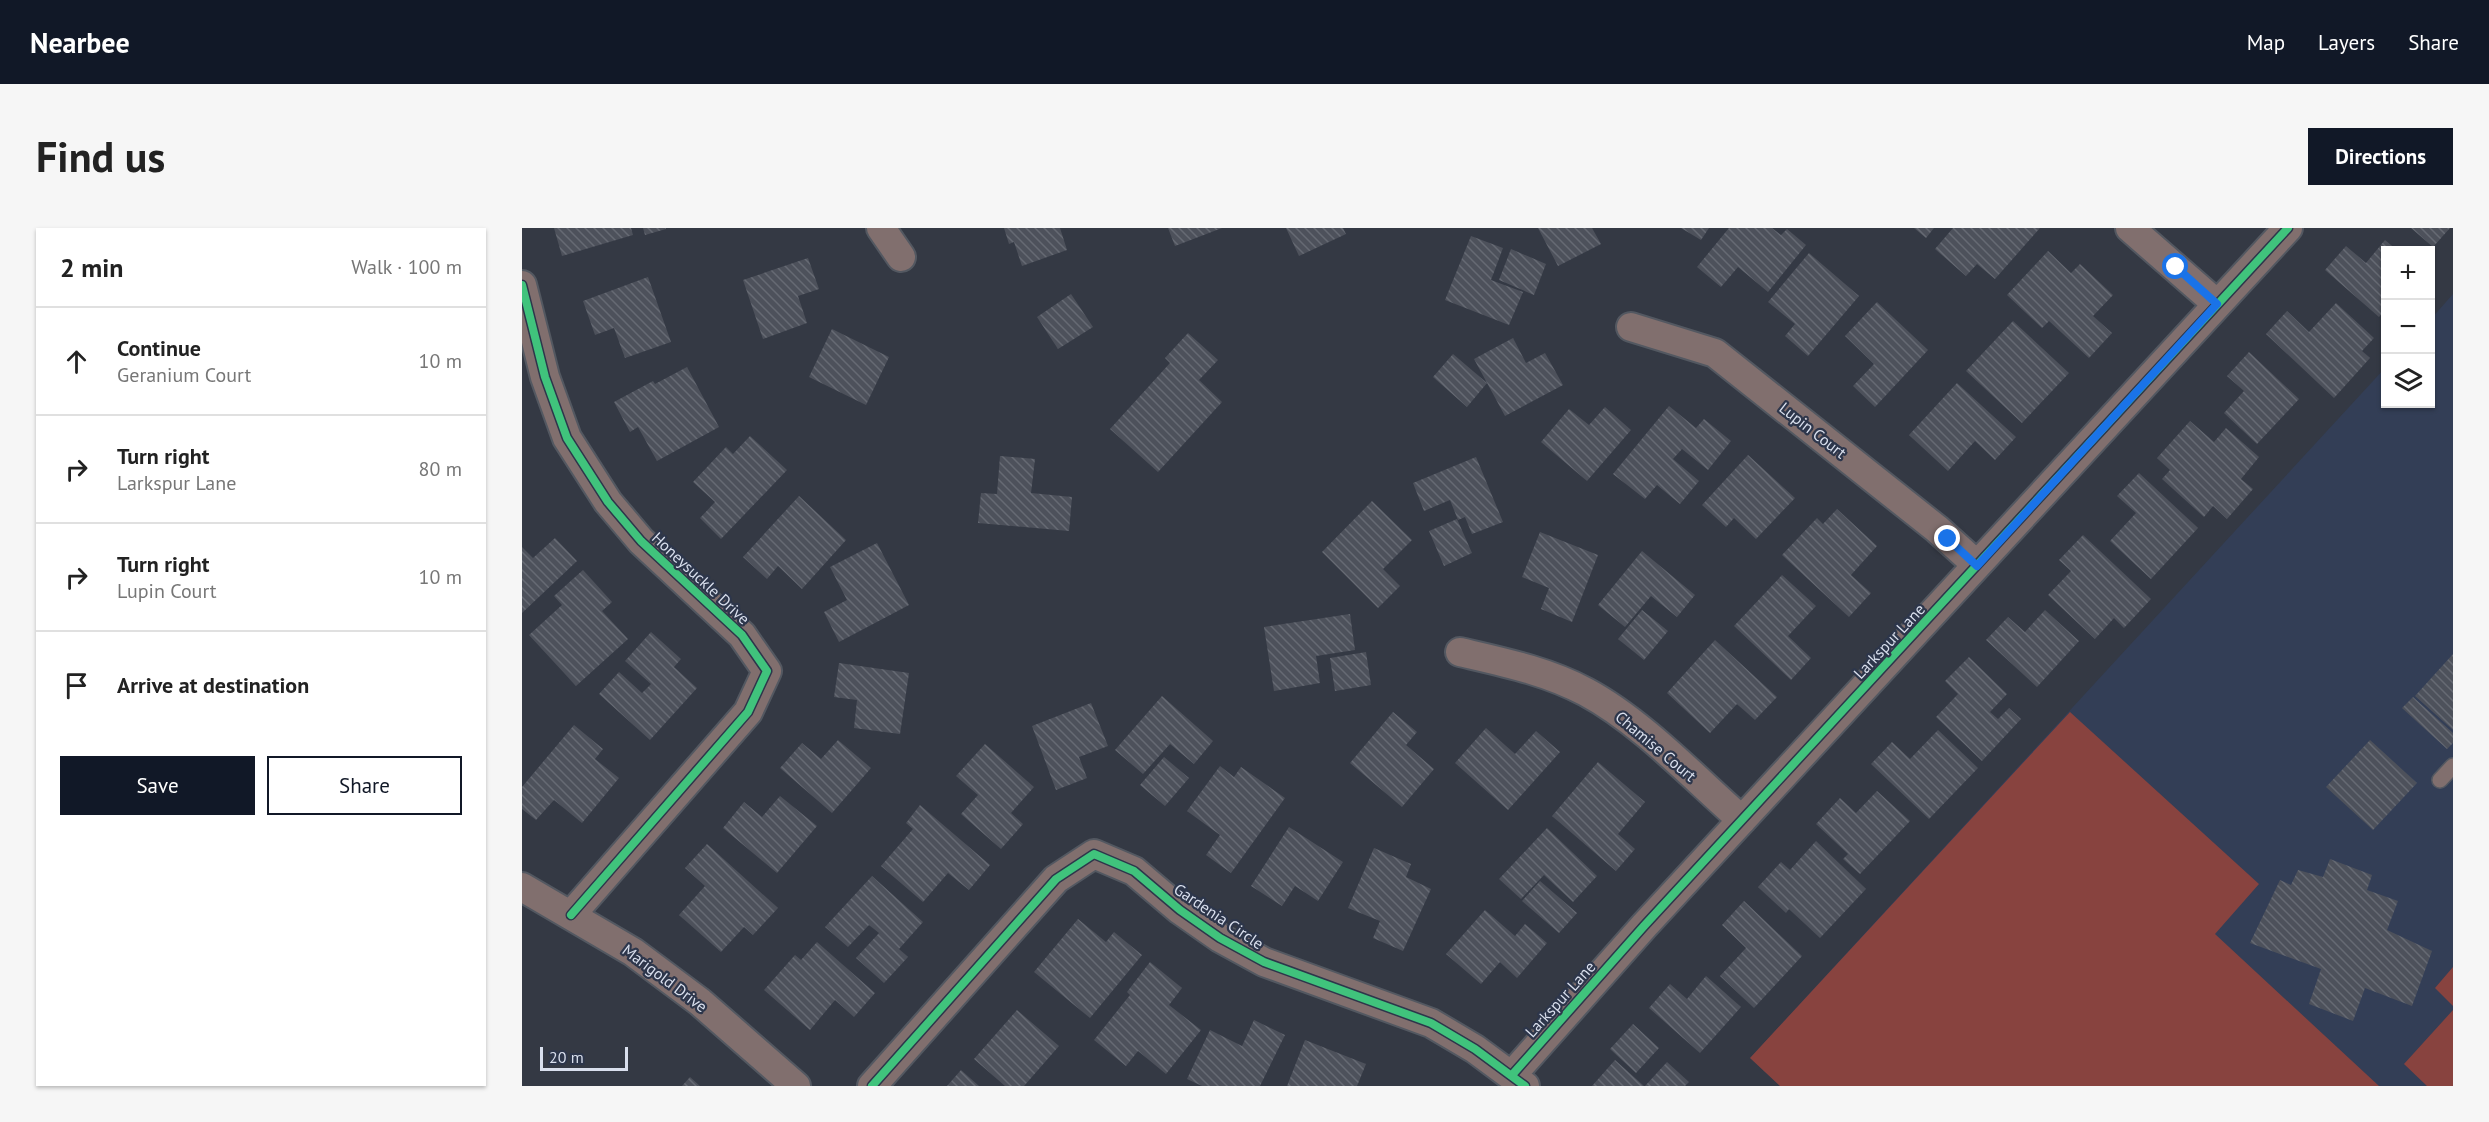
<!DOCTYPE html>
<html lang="en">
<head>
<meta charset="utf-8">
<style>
	:root { --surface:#fff; --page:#f6f6f6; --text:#222; --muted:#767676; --line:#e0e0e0; --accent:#111827 }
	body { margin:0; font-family:"PT Sans",sans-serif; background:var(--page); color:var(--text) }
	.controls { position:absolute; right:18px; top:18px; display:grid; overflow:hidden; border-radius:0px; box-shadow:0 2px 4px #0004 }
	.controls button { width:54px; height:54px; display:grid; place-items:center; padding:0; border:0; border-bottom:2px solid var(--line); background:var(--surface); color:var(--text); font:30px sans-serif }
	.scale { position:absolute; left:18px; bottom:15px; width:88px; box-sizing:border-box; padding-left:6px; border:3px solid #d9dfed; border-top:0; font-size:16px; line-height:21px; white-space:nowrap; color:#d9dfed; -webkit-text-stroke:4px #2d364b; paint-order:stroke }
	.stop { position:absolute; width:18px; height:18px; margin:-14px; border:4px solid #1a73e8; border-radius:50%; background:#fff }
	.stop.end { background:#1a73e8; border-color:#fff; box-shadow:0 2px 6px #0008 }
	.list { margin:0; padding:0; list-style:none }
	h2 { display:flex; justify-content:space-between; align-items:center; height:78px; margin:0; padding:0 24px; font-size:26px }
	h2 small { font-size:20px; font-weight:400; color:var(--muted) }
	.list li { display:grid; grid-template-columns:39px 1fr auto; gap:18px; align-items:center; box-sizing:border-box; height:108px; padding:0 24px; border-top:2px solid var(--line) }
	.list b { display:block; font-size:22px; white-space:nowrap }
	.list p { margin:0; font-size:20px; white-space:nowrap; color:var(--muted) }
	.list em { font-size:20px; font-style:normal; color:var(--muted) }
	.actions { display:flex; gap:12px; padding:18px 24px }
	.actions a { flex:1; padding:14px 0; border:2px solid var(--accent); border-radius:0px; text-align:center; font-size:21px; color:var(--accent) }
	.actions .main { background:var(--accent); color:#fff }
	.icon { flex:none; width:33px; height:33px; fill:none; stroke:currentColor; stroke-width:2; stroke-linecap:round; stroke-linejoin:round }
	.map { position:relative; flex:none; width:1931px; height:858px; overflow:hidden; border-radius:0px }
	header { display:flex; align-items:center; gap:36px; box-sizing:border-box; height:84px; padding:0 30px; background:var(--accent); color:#fff }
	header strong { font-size:28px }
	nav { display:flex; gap:33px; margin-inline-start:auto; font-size:21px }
	.intro { display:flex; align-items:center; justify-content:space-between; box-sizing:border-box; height:144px; padding:0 36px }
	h1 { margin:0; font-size:42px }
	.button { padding:15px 27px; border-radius:0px; background:var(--accent); color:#fff; font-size:21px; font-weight:700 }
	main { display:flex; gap:36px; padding:0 36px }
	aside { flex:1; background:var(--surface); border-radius:0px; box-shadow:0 2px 4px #0004 }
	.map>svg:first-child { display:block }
	.built { fill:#333e56 }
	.park { fill:#88433f }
	.building { fill:url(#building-back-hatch) }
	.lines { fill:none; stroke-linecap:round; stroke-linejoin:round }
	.lane-casing { stroke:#535861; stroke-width:18 }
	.street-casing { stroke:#535861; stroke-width:32 }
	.lane { stroke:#816f6e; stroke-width:15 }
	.street { stroke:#816f6e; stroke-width:28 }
	.cycleway-casing { stroke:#2d364b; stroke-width:11 }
	.cycleway { stroke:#40c37c; stroke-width:8 }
	.route { stroke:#1a73e8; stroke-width:8 }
	.labels { text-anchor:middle; stroke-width:4.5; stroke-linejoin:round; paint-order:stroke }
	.street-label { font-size:16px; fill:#d9dfed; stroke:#2d364b }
</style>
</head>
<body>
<header>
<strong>Nearbee</strong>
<nav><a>Map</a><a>Layers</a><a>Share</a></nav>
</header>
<div class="intro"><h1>Find us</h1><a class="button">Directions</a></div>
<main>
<aside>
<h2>2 min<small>Walk · 100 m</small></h2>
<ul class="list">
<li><svg class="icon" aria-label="ahead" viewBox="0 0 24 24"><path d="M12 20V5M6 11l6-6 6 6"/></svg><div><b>Continue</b><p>Geranium Court</p></div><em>10 m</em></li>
<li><svg class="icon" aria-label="right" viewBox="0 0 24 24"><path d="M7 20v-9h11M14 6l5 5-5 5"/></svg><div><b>Turn right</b><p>Larkspur Lane</p></div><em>80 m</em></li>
<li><svg class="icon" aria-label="right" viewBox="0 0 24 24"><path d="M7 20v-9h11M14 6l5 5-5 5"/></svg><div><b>Turn right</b><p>Lupin Court</p></div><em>10 m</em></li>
<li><svg class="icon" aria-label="arrive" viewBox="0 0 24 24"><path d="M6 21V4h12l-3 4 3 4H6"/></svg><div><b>Arrive at destination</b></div></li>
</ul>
<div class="actions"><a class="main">Save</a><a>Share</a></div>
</aside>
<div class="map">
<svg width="1931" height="858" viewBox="0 0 1931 858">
	<defs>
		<pattern id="building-back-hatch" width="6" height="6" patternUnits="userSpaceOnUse" patternTransform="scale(1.5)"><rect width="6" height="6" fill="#4d515b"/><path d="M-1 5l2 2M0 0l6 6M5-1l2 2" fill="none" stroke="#666a73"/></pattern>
	</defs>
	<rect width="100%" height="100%" fill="#343944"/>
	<!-- built -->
	<path class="built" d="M1931 66V858H1258L1228 830 1863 140 1864 176H1908L1909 91Z"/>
	<!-- park -->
	<path class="park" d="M1548 484 1737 656 1693 706 1857 858H1258L1228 830Z
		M1931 739V778L1913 760Z
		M1931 782V858H1905L1882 836Z"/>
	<!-- building -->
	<path class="building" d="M32 0H109L111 7 40 28Z
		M121 0H144V1L123 7Z
		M482 0H538L545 22 500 38 492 14 487 16Z
		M646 0H700L653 18Z
		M764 0H821L824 6 777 28Z
		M1016 0H1070L1079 16 1036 38Z
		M1159 0H1187L1179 12Z
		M1207 0H1250L1259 7 1265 1 1284 17 1246 64 1216 39 1199 59 1175 39Z
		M1392 0H1412L1404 10Z
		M1431 0H1518L1473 51 1455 36 1444 48 1413 21Z
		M1889 0H1928L1911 19Z
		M949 8 981 20 969 52 1001 64 987 97 923 72Z
		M1863 12 1875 22H1864V81L1857 89 1803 42 1824 18 1844 35Z
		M989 21 1024 36 1012 67 977 52Z
		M1526 23 1549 45 1558 36 1591 67 1571 88 1590 105 1567 130 1527 93 1520 100 1485 67Z
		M1287 25 1337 68 1286 128 1263 108 1273 96 1246 74Z
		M286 30 297 61 276 68 285 95 241 111 221 52Z
		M126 49 149 114 103 130 92 100 73 107 61 73Z
		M549 66 571 99 536 121 515 89Z
		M1355 74 1406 122 1353 179 1331 158 1352 136 1323 108Z
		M1814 75 1852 110 1840 123 1848 130 1812 170 1744 106 1765 83 1787 104Z
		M1491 93 1547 145 1500 195 1444 143Z
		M310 101 367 129 344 177 287 149Z
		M666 105 696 132 677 152 700 174 636 244 588 201 648 135 643 130Z
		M991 110 1004 135 1023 125 1041 157 983 188 952 131Z
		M1727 124 1777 171 1735 216 1702 185 1722 163 1705 148Z
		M931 126 965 155 945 179 911 149Z
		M165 139 197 199 135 233 116 199 108 204 92 174 131 153 133 156Z
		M1435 155 1494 209 1473 232 1453 213 1426 243 1387 207Z
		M1147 178 1174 200 1182 191 1209 213 1186 242 1160 221 1151 231 1177 253 1158 276 1135 257 1123 271 1091 246Z
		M1083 179 1109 202 1065 253 1019 214 1047 181 1067 197Z
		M1668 193 1692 214 1704 200 1737 229 1719 251 1731 261 1705 291 1691 278 1682 289 1640 251 1648 242 1635 230Z
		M228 208 265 242 199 311 178 290 193 274 171 254 204 219 211 226Z
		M1226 227 1273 270 1234 311 1212 290 1204 299 1180 277Z
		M478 228 513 231 509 265 550 269 547 303 456 295 459 265 475 266Z
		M954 229 981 294 950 306 943 289 936 292 928 272 902 283 891 255Z
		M1617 245 1676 300 1629 351 1588 313 1614 285 1595 268Z
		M277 268 324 312 280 361 256 338 245 351 221 329Z
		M850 273 890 312 861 341 878 358 856 380 800 324Z
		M1315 281 1355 318 1329 347 1349 365 1327 389 1260 327 1295 290 1301 296Z
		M935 291 950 325 922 338 907 303Z
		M1018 304 1076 327 1050 394 1019 381 1027 360 1000 349Z
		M1561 307 1629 371 1602 400 1592 390 1573 411 1526 367 1549 343 1537 332Z
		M33 310 55 333 0 385V319L11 330Z
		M355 315 387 377 317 414 302 384 325 372 308 339Z
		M1120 323 1173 367 1155 389 1129 368 1103 399 1076 377Z
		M61 342 90 374 80 383 106 411 54 458 7 407 40 377 32 368Z
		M1260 347 1294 378 1266 408 1289 430 1269 452 1212 398Z
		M1120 382 1146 403 1122 432 1096 411Z
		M1523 382 1557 413 1515 459 1464 412 1486 389 1503 404Z
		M828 386 833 422 794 428 798 455 752 463 742 399Z
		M129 404 159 431 152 439 175 460 128 512 77 466 97 444 120 465 129 456 103 433Z
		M1193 412 1255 469 1233 492 1215 476 1188 505 1145 465Z
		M844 424 849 457 813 463 808 430Z
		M1931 426V502L1893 468Z
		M1447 429 1485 466 1468 484 1476 491 1487 480 1499 491 1460 533 1414 489 1436 466 1423 453Z
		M317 435 387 445 378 506 332 500 335 472 312 469Z
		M640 468 691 513 672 536 648 516 621 546 593 522Z
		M1891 469 1931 505V515L1925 521 1880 480Z
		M569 475 586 518 557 529 565 550 534 562 510 498Z
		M871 484 895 504 884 517 912 541 880 579 828 535Z
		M52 497 81 521 73 531 97 550 60 595 32 572 14 592 0 581V559Z
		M964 500 993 526 1014 503 1038 524 986 582 933 535Z
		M1416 502 1456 540 1407 591 1349 536 1370 514 1388 531Z
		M316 512 349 540 310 585 258 540 280 515 299 531Z
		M1848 512 1895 555 1851 602 1804 559Z
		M463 516 512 559 489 585 501 596 479 621 439 586 456 567 434 548Z
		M642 529 667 550 643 578 618 557Z
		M1076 534 1123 574 1096 606 1113 621 1094 643 1030 588Z
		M698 538 712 549 719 539 763 570 709 645 684 627 698 607 665 583Z
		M1355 563 1388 593 1338 646 1321 631 1326 626 1294 596 1318 570 1334 585Z
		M258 568 295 598 255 645 201 600 222 574 240 589Z
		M398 577 468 637 447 662 426 645 401 674 359 638 391 601 384 595Z
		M767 599 821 634 796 673 773 658 760 678 729 658Z
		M1025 600 1075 648 1051 674 1022 647 999 671 977 651Z
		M1294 613 1344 661 1298 710 1267 681 1264 685 1236 659 1259 634 1268 642Z
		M185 616 256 680 231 707 222 699 199 724 157 687 183 658 163 640Z
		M852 620 889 636 884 649 909 661 881 723 851 710 858 693 826 680Z
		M1808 631 1850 647 1845 662 1876 673 1865 702 1910 723 1890 778 1843 760 1831 793 1787 776 1799 741 1728 715 1758 652 1769 657 1776 642 1801 649Z
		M350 648 401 694 377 721 386 729 362 755 334 730 357 705 347 697 326 719 303 699Z
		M1018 653 1055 685 1037 705 1000 673Z
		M1222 673 1280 728 1232 780 1198 748 1224 720 1200 697Z
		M963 682 993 708 1003 696 1025 715 995 750 978 734 959 756 924 726Z
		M556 691 584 714 592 704 620 727 568 790 512 744Z
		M295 714 353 765 332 789 313 772 288 802 242 762 273 727 279 732Z
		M628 734 660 760 647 777 679 802 644 846 616 823 604 838 572 812 608 767 605 764Z
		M1184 748 1219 779 1178 825 1127 780 1148 756 1165 771Z
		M495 782 537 818 502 858H483L452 831Z
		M732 792 763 807 738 858H680L665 851 688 802 720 818Z
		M1111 796 1137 820 1114 845 1088 821Z
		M783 812 844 836 835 858H765Z
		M1093 832 1122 858H1070Z
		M1145 834 1167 854 1163 858H1123Z
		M439 842 457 858H425Z
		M168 849 178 858H160Z"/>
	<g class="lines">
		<!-- lane casing -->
		<g class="lane-casing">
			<path id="lane" d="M1918 552 1931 538"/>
		</g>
		<!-- street casing -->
		<g class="street-casing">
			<path id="street" d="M359 0 379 29
				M1608 0 1695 76
				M0 57 23 149 45 210 86 274 119 313 220 407 245 443 226 484 49 687
				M1109 99 1193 125 1415 301 1455 337
				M938 424C981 434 1025 443 1064 464 1120 494 1173 551 1220 592
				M0 659 111 724 178 774 274 858
				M990 847 1122 698 1766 0
				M350 858 534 651 572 626 612 643 658 682 698 710 742 734 909 795 953 821 1003 858"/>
		</g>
		<!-- lane -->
		<use href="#lane" class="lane"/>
		<!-- street -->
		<use href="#street" class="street"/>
		<!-- cycleway casing -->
		<g class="cycleway-casing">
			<path id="cycleway" d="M0 57 23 149 45 210 86 274 119 313 220 407 245 443 226 484 49 687
				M990 847 1122 698 1766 0
				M350 858 534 651 572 626 612 643 658 682 698 710 742 734 909 795 953 821 1003 858"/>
		</g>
		<!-- cycleway -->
		<use href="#cycleway" class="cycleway"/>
	</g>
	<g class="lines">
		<!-- route -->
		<path class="route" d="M1426 311 1455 338 1695 76 1654 39"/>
	</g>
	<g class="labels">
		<!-- street labels -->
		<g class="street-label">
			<text transform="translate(1291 202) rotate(38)" y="6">Lupin Court</text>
			<text transform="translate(179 350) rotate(43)" y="6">Honeysuckle Drive</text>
			<text transform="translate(1367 413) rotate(-47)" y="6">Larkspur Lane</text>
			<text transform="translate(1134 518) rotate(40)" y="6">Chamise Court</text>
			<text transform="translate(697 688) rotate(34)" y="6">Gardenia Circle</text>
			<text transform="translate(143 750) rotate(37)" y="6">Marigold Drive</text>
			<text transform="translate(1038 771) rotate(-48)" y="6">Larkspur Lane</text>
		</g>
	</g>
</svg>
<div class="controls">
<button>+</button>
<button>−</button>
<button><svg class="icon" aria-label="layers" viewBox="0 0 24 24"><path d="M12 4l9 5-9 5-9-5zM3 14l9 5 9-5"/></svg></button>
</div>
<div class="scale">20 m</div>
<div class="stop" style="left:1654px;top:39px"></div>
<div class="stop end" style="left:1426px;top:311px"></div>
</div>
</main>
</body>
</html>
